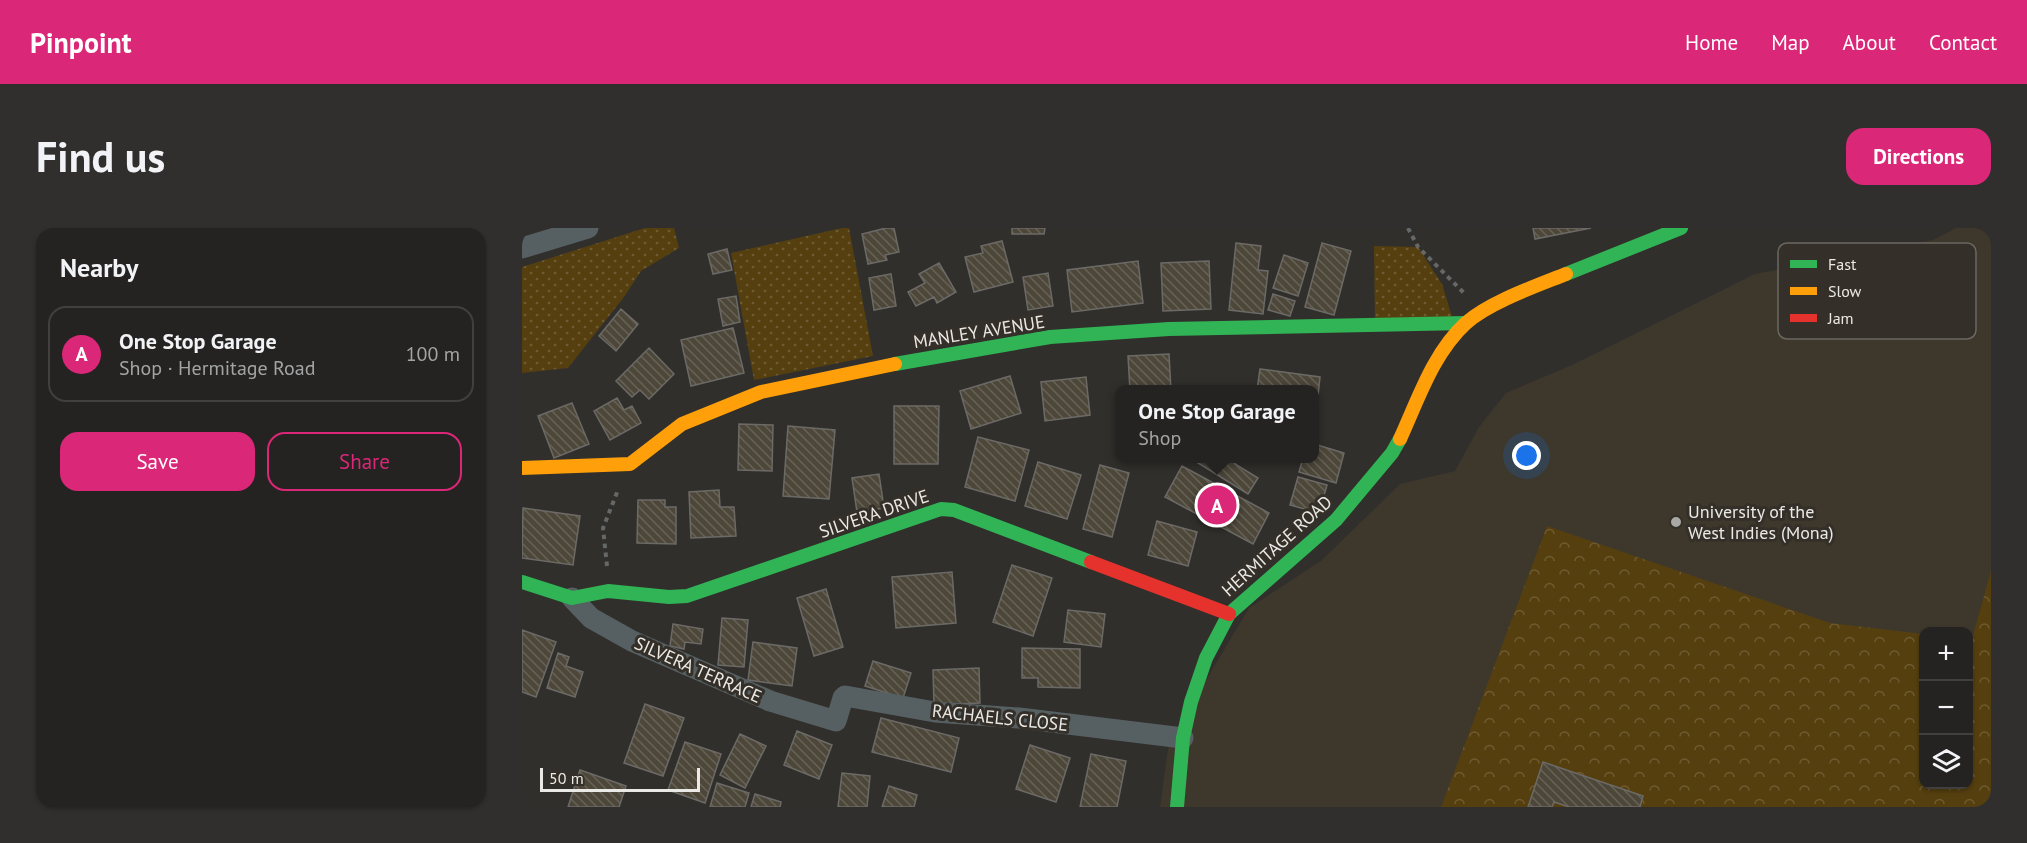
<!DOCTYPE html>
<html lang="en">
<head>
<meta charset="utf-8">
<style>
	:root { --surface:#252321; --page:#312f2e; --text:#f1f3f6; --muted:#a3a4a5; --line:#42403f; --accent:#db2777 }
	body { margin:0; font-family:"PT Sans",sans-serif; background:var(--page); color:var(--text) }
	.controls { position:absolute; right:18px; bottom:18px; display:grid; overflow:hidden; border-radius:12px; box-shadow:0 2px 4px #0004 }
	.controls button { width:54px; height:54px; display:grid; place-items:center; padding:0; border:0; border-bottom:2px solid var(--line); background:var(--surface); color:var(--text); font:30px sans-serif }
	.scale { position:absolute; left:18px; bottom:15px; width:160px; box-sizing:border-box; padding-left:6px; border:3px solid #ebe9e5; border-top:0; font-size:16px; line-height:21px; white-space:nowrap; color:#ebe9e5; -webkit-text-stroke:4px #343029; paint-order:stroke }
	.you { position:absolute; left:1005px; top:228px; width:21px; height:21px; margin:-15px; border:4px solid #fff; border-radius:50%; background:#1a73e8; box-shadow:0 0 0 9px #1a73e833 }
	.badge { display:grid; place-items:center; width:39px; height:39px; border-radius:50%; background:var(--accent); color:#fff; font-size:20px; font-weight:700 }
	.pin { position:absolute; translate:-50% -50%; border:3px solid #fff; box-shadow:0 2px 6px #0006 }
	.popup { position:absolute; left:593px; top:157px; width:204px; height:78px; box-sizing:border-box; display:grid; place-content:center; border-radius:12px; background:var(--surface); filter:drop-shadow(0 2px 4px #0005); font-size:20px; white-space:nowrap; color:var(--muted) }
	.popup b { font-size:22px; color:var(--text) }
	.popup::after { content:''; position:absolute; left:50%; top:100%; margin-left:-12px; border:12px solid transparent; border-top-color:var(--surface) }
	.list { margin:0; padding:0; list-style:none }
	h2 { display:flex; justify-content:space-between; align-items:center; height:78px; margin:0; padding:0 24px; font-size:26px }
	h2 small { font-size:20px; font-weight:400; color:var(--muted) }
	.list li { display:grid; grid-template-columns:39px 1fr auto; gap:18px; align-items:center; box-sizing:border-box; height:96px; margin:0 12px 12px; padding:0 12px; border:2px solid var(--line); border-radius:18px }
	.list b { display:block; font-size:22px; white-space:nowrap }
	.list p { margin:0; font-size:20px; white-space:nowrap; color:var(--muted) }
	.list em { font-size:20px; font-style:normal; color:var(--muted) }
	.actions { display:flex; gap:12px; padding:18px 24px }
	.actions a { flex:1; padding:14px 0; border:2px solid var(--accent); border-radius:18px; text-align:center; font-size:21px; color:var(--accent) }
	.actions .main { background:var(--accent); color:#fff }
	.icon { flex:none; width:33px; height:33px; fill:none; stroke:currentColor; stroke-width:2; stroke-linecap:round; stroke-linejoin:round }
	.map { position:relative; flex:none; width:1469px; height:579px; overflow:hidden; border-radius:18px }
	header { display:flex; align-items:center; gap:36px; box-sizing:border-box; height:84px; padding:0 30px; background:var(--accent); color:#fff }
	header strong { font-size:28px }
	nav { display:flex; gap:33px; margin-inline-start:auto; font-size:21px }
	.intro { display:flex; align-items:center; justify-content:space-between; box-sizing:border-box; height:144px; padding:0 36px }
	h1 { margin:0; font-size:42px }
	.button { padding:15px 27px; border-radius:18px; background:var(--accent); color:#fff; font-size:21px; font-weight:700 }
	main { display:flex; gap:36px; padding:0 36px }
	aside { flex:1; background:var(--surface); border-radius:18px; box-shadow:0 2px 4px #0004 }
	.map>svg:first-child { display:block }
	.built { fill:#3d372c; fill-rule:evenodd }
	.grass { fill:url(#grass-dots) }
	.forest { fill:url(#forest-crowns) }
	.building { fill:url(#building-back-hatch); stroke:#6c6a67; stroke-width:1.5 }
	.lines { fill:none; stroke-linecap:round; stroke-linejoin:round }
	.path { stroke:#646869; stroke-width:4; stroke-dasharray:4.5 4.5; stroke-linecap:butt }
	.street { stroke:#565f62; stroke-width:21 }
	.fast { stroke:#30b455; stroke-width:14 }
	.slow { stroke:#ff9f0a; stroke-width:14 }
	.jam { stroke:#e5322d; stroke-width:14 }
	.poi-dot { fill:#aaa8a4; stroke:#343029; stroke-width:2 }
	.labels { text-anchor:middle; stroke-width:6; stroke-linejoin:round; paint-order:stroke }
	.street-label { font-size:18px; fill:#ebe9e5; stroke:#343029 }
	.poi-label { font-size:18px; fill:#ebe9e5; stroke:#343029; text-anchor:start }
	.key { fill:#343029; stroke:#6b6861; stroke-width:1.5 }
	.key-label { font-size:16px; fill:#ebe9e5 }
</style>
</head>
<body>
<header>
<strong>Pinpoint</strong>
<nav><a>Home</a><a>Map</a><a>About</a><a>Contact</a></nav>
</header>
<div class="intro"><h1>Find us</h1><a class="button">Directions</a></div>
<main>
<aside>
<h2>Nearby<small></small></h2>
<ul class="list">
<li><span class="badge">A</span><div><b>One Stop Garage</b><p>Shop · Hermitage Road</p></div><em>100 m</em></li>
</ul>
<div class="actions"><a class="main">Save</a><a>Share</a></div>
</aside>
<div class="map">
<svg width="1469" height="579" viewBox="0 0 1469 579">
	<defs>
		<pattern id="grass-dots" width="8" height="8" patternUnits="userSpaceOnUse" patternTransform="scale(1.5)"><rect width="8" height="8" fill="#553f0f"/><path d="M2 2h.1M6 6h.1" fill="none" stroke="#6e5b32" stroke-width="1.8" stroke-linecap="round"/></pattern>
		<pattern id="forest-crowns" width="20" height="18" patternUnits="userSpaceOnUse" patternTransform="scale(1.5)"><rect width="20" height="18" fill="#553f0f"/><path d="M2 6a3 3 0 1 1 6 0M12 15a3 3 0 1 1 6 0" fill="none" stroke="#6e5b32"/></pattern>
		<pattern id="building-back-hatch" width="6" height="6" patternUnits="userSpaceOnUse" patternTransform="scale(1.5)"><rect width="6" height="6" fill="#4d473a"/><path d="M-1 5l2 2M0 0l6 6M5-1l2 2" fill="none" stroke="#676256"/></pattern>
	</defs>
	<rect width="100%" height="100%" fill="#312f2c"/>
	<!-- built -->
	<path class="built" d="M1434 0H1469V579H638L647 514 727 380 800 332 878 256 933 243 957 199 984 165 1050 137 1233 46 1411 12ZM1402 404H1446V556H1402Z"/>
	<!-- grass -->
	<path class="grass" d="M123 0H152L157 20 119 43 102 69 46 140 0 145V39Z
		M320 0H327L351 128 232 152 209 25Z
		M852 18 896 19 920 56 931 92 853 100Z"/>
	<!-- forest -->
	<path class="forest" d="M1025 298 1308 395 1401 406 1402 556H1446L1447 411H1450L1469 343V579H919Z"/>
	<!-- building -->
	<path class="building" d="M364 0H372L377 24 363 27 365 32 346 36 340 6Z
		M490 0H523L522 6H490Z
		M1011 0H1069L1013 11Z
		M480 13 491 54 452 64 443 29 461 25 459 18Z
		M714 15 739 18 736 42 746 43 741 86 707 82Z
		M800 15 829 23 812 87 783 79Z
		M205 21 210 42 191 46 186 26Z
		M762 27 786 35 776 68 751 60Z
		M616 33 621 75 550 84 545 42Z
		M687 33 689 81 641 83 639 35Z
		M417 35 434 64 415 75 412 69 394 78 386 64 403 55 397 46Z
		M1340 37 1375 72 1338 106 1316 83 1336 65 1324 53Z
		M526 45 531 78 506 82 501 49Z
		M369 46 374 78 352 82 347 50Z
		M751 66 773 73 768 88 746 82Z
		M214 68 218 94 201 98 196 71Z
		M99 81 116 96 94 123 77 108Z
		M211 100 222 145 169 158 159 112Z
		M127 120 152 146 127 171 118 162 110 169 94 153Z
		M647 126 649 162H608L606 128Z
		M738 141 798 149 795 177H792V162H735Z
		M488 148 499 185 449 201 438 163Z
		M564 149 568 187 523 193 519 154Z
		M95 170 102 182 110 178 119 195 88 212 72 183Z
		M50 175 67 216 32 230 16 188Z
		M372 178H417L416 236H372Z
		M217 196 251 197 250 243 216 242Z
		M266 198 313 202 307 271 261 268Z
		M456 209 507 222 493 273 443 259Z
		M792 216 822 225 814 255 777 244 781 230H792Z
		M668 230H716L713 236 736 250 726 266Z
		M516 234 559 247 545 291 503 278Z
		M578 237 607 245 590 309 561 301Z
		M660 238 747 285 731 316 643 269Z
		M357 246 362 280 335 284 330 250Z
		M776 249 805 257 797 285 768 277Z
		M197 262 198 279H212L214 308 169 310 167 264Z
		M116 272H143V279H154V316L115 315Z
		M1 280 58 288 51 337 0 330Z
		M635 293 675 304 666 338 626 327Z
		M490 337 530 350 511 408 471 394Z
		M430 344 434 395 374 400 370 349Z
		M304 361 321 419 292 428 275 370Z
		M546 382 583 386 579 419 542 414Z
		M200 390 226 392 222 439 196 437Z
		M151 396 181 401 179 416 163 414 162 421 148 418Z
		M0 402 34 414 14 469 0 464Z
		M231 414 275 420 270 458 226 452Z
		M500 420 558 421V460L516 459V450H500Z
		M36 425 47 429 44 438 61 444 53 469 25 460Z
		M351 433 389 445 381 470 343 458Z
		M457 440 458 475 412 477 411 442Z
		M123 476 162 490 141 548 102 535Z
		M359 490 437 510 429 544 350 524Z
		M275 503 310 517 297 551 262 537Z
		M218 506 244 518 223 560 198 547Z
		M163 514 199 526 183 575 146 562Z
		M508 517 548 530 534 574 494 561Z
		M569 526 604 533 595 579H558Z
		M1021 534 1121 568 1118 579H1047L1032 574 1030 579H1006Z
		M58 542 104 558 97 579H46Z
		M320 545 348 548 345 579H316Z
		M195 555 227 565 223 579H188Z
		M367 558 395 567 392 579H360Z
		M233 566 259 574 258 579H229Z"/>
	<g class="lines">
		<!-- path -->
		<path class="path" d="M886 0 896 19 943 66
			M85 338 81 300 96 262"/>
		<!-- street -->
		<path class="street" d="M0 20 66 0
			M50 370 69 390 110 413 248 473 314 493 321 470 323 468 413 484 497 490 661 510"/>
		<!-- fast -->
		<path class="fast" d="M1044 46 1159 0
			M373 136 528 109 647 101 944 95
			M0 354 50 370 86 363 147 369 165 368 419 281 432 282 569 334
			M655 579 661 510 669 474 684 430 707 386 814 292 870 225 878 211"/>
		<!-- slow -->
		<path class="slow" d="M878 211C896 172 911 125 944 95 968 74 1014 58 1044 46
			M0 240 108 236 160 196 239 164 373 136"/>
		<!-- jam -->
		<path class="jam" d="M569 334 707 386"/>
	</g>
	<!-- markers -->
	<circle class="poi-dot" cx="1154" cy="294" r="6"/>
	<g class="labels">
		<!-- street labels -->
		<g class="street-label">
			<text transform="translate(457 104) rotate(-9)" y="6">MANLEY AVENUE</text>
			<text transform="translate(352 286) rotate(-19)" y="6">SILVERA DRIVE</text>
			<text transform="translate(755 318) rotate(-42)" y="6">HERMITAGE ROAD</text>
			<text transform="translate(176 442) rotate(24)" y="6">SILVERA TERRACE</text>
			<text transform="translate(478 490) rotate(6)" y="6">RACHAELS CLOSE</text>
		</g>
		<!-- poi labels -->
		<g class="poi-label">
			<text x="1166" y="290">University of the<tspan x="1166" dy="21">West Indies (Mona)</tspan></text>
		</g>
	</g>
	<!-- legend -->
	<rect x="1256" y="15" width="198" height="96" rx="9" class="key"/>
	<rect x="1268" y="32" width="27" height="8" fill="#30b455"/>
	<rect x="1268" y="59" width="27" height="8" fill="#ff9f0a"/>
	<rect x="1268" y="86" width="27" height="8" fill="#e5322d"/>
	<g class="key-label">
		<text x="1306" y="42">Fast</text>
		<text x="1306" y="69">Slow</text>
		<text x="1306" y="96">Jam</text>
	</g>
</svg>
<div class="controls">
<button>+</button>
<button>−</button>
<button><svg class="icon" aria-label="layers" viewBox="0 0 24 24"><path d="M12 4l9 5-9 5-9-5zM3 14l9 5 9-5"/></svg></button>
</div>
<div class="scale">50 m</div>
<div class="you"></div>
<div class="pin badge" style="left:695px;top:277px">A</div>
<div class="popup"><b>One Stop Garage</b>Shop</div>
</div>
</main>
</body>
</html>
